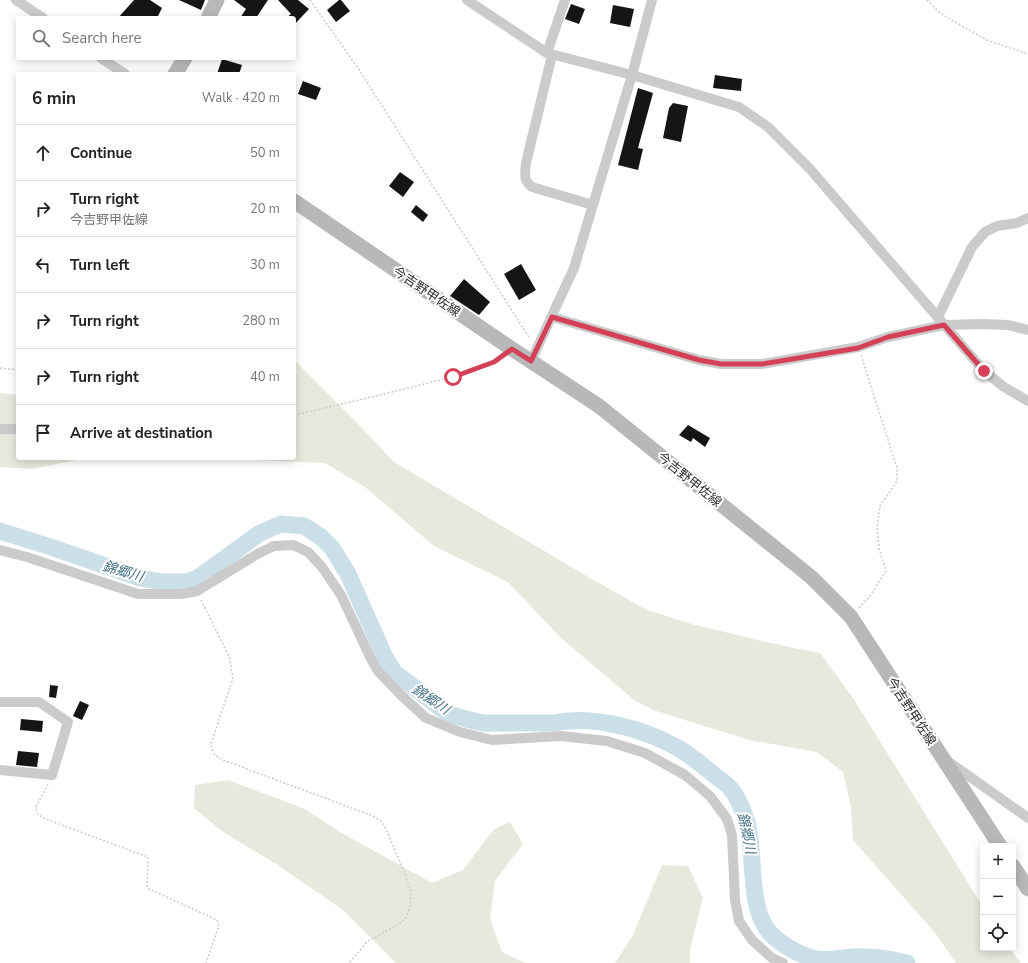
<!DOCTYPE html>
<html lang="en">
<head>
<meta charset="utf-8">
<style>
	:root { --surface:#fff; --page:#f2f2f2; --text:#222; --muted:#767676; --line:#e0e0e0 }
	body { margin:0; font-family:"Nunito Sans","Noto Sans JP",sans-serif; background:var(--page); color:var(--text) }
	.controls { position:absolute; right:12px; bottom:12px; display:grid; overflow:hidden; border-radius:4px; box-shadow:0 2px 10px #0003 }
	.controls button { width:36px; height:36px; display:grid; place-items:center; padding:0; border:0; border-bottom:1px solid var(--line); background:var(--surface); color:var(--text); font:20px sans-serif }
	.stop { position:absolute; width:12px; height:12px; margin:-9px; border:3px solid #d44156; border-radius:50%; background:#fff }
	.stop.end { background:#d44156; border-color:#fff; box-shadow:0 1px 4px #0008 }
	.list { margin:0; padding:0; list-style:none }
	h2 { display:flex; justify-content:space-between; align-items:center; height:52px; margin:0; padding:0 16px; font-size:17px }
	h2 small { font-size:13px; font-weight:400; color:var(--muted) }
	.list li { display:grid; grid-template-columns:26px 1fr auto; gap:12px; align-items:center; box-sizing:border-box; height:56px; padding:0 16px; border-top:1px solid var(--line) }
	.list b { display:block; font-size:15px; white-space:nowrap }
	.list p { margin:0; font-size:13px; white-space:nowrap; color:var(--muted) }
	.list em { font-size:13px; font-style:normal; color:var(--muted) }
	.icon { flex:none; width:22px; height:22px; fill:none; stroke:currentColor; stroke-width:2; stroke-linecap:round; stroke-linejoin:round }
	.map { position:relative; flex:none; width:1028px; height:963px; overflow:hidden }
	.search { position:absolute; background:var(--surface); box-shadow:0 2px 10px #0003; left:16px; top:16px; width:280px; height:44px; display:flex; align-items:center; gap:10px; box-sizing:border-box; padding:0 14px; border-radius:4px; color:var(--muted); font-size:15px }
	.panel { position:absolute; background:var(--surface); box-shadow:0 2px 10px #0003; left:16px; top:72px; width:280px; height:388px; border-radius:4px }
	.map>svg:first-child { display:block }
	.green { fill:#e5eadd }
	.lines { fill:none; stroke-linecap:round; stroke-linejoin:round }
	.river { stroke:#cbdfe8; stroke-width:17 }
	.building { fill:#151515 }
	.path { stroke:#cbcbcb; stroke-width:1.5; stroke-dasharray:2 2; stroke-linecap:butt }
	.minor { stroke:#cbcbcb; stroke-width:10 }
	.secondary { stroke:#b8b8b8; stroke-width:15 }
	.route { stroke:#d44156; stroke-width:5 }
	.labels { text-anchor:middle; stroke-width:4; stroke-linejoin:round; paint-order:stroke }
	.street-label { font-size:13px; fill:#2e2e2e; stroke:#fff }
	.water-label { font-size:14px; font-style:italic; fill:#447388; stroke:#fff }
</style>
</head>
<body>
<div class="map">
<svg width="1028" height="963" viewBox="0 0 1028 963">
	<rect width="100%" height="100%" fill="#fff"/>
	<!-- green -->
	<path class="green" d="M294 360 360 426 394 462 583 574 647 610 695 625 789 647 820 653 853 698 983 907V948H1009L1021 963H956L936 934 853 840 851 807 843 772 817 752 749 740 653 710 634 700 560 637 508 582 434 546 365 487 325 463 248 460 241 458H294Z
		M0 393 18 395V458H87L32 469 0 467Z
		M228 780 305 809 340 832 432 883 463 870 494 829 510 822 523 844 495 881 490 919 502 952 525 963H396L343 910 276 864 223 832 194 808 195 785Z
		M662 865 688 866 703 898 690 949V963H615L633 935Z"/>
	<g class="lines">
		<!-- river -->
		<path class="river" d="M0 531 54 548 140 578 163 582H185L198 578 260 533 281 524 304 526 321 537 332 548 348 574 384 655 394 672 447 713 466 719 483 723H553C592 715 642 728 676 747 689 754 701 764 713 774 719 779 726 783 731 789 739 799 743 810 747 822 756 855 747 907 770 933 780 944 801 956 816 959 828 961 841 958 853 957 870 956 890 959 907 963"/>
	</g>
	<!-- building -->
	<path class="building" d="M134 0H150L162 8 157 18H118Z
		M179 0H205L201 10Z
		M234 0H268L256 18H240L246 9Z
		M278 0H298L309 9 294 25V18H286L291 14Z
		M339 0H341L350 11 336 22 327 10Z
		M571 4 585 9 579 24 565 19Z
		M613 5 634 9 630 27 610 23Z
		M222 59 242 65 239 74H217Z
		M715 75 742 79 741 91 713 88Z
		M303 81 321 88 316 100 298 94Z
		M638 88 653 93 638 148 643 149 638 170 618 165Z
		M673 103 688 106 681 142 663 138 669 108Z
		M400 172 414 182 403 197 389 186Z
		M416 205 428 215 423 222 411 212Z
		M521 264 536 290 519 300 504 274Z
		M464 279 490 302 479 315 450 296Z
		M688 425 710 438 705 447 693 438 691 442 679 435Z
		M50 685 58 686 56 698 49 697Z
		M80 701 89 705 82 720 73 716Z
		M21 719 43 721 42 732 20 730Z
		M18 751 39 753 37 767 16 765Z"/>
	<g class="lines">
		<!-- path -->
		<path class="path" d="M310 0 360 71 530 339
			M927 0 940 13 962 26 987 40 1028 54
			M0 368 18 370
			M294 415C338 405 381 395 424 384 449 378 480 371 501 357
			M201 600 229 656 233 678 211 744C212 753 215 756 223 760L373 816 381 821 386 829 405 874 411 892 410 908 406 918 399 924 368 941 349 963
			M859 608 870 596 886 571 879 548 877 527 880 506 897 481V468L861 355
			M48 784 36 807 37 813 43 818 148 857 147 888 217 920 219 925 206 963"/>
		<!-- minor -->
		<path class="minor" d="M16 0 43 18
			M467 0 547 53 632 75 739 107 768 127 810 169 984 371 1004 387 1028 401
			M547 53 565 0
			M552 55 526 163C525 174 523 180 532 187L593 205
			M101 58 125 74
			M552 317 699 360 721 364H762L858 347 888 337 944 325 982 324 1008 325 1028 330
			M938 317 972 247 985 232 997 226 1017 223 1028 218
			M531 361 574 268 632 75 652 0
			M0 429H18
			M0 550 27 557 138 594H181L197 591 259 553 274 546 293 545 308 552 322 567 341 595 371 659 378 671 402 696 426 718 460 732 492 740 561 736 607 741 645 753 685 775 710 796 727 819 732 835 735 900 739 921 752 940 772 958 783 963
			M0 702H39L68 722 52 775 0 770
			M949 762 1028 818"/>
		<!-- secondary -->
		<path class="secondary" d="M208 18 217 0
			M175 74 185 58
			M294 201 512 349 599 406 811 577 851 617 1000 846
			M1013 866 1028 889"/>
	</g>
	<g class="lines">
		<!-- route -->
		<path class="route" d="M453 377 494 362 512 349 531 361 552 317 699 360 721 364H762L858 348 888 337 944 325 984 371"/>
	</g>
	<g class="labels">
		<!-- street labels -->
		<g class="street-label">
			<text transform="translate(427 291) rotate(34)" y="5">今吉野甲佐線</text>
			<text transform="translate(690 479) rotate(39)" y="5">今吉野甲佐線</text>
			<text transform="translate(912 711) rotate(57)" y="5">今吉野甲佐線</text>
		</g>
		<!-- water labels -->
		<g class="water-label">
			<text transform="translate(123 571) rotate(16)" y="5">錦郷川</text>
			<text transform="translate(431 699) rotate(34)" y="5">錦郷川</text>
			<text transform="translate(747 833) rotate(78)" y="5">錦郷川</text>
		</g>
	</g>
</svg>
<div class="controls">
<button>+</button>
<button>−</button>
<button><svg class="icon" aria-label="locate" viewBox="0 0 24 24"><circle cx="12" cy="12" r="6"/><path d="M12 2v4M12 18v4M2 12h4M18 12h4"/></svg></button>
</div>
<div class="stop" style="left:453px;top:377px"></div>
<div class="stop end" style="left:984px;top:371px"></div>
<div class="search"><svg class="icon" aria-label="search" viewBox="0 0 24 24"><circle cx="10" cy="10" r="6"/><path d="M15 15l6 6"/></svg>Search here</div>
<section class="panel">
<h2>6 min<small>Walk · 420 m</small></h2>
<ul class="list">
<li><svg class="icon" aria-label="ahead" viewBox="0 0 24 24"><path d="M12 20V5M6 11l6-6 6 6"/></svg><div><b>Continue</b></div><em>50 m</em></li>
<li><svg class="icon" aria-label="right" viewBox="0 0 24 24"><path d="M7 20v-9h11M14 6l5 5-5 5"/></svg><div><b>Turn right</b><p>今吉野甲佐線</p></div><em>20 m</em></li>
<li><svg class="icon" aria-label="left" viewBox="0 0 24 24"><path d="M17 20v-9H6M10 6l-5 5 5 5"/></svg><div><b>Turn left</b></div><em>30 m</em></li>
<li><svg class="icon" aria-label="right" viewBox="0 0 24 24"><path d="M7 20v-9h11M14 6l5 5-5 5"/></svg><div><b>Turn right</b></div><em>280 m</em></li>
<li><svg class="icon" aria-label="right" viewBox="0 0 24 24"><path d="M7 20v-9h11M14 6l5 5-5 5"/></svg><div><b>Turn right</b></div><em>40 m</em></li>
<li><svg class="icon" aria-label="arrive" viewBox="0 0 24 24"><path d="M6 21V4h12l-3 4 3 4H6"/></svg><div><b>Arrive at destination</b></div></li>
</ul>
</section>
</div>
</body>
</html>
